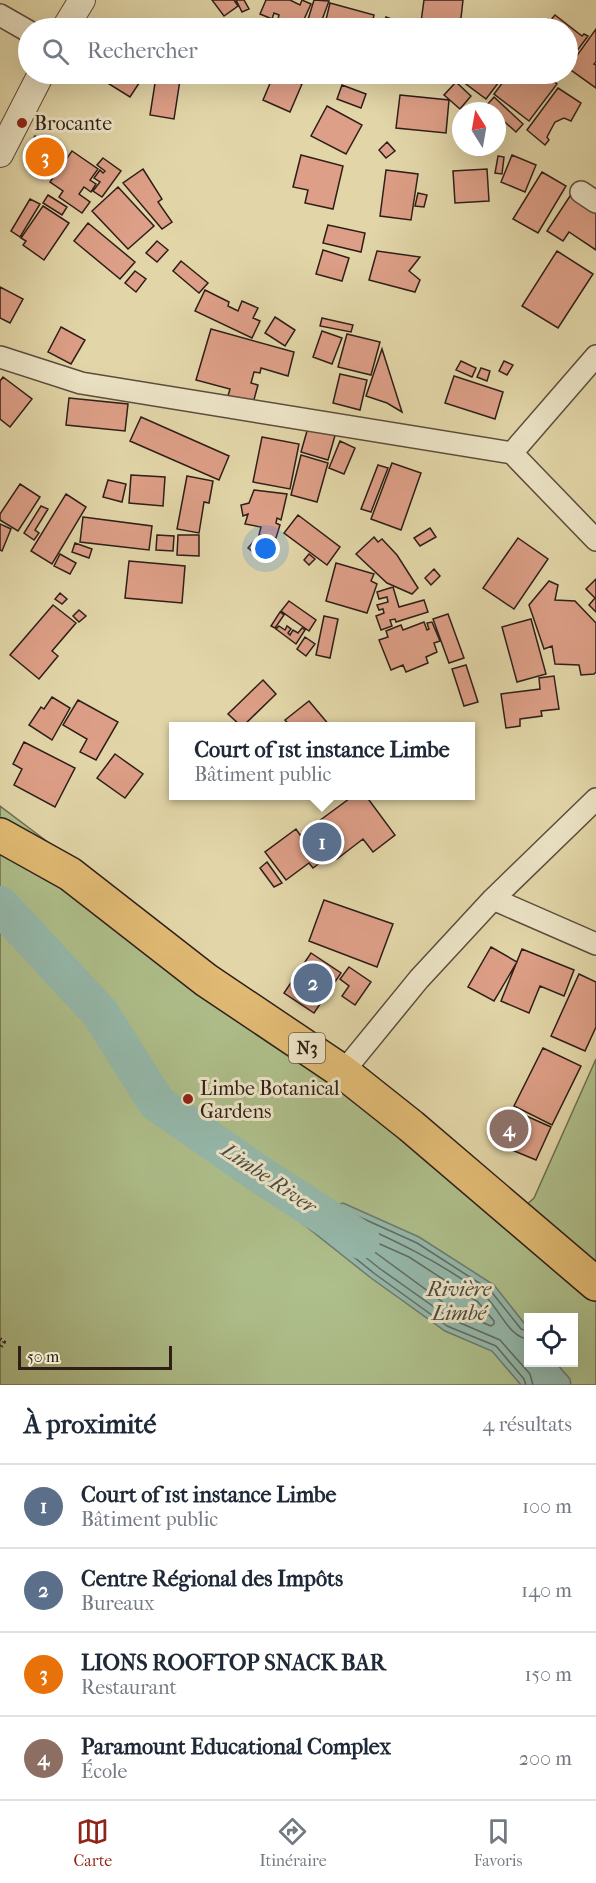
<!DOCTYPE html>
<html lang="fr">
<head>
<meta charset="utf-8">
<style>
	:root { --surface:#fff; --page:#f2f2f3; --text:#1f2937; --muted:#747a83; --line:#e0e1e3; --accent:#8f2418 }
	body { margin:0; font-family:"IM FELL French Canon",serif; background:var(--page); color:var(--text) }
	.controls { position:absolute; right:18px; bottom:18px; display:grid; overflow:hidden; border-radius:0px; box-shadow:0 6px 24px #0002 }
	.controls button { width:54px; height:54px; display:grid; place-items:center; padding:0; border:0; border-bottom:2px solid var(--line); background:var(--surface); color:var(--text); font:30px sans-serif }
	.compass { position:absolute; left:452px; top:102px; width:54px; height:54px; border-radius:50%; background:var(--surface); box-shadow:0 6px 24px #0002; rotate:349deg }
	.scale { position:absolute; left:18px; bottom:15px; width:154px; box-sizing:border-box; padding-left:6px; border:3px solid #2f1e18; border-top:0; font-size:16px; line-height:21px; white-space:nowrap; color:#2f1e18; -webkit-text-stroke:4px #ece4c6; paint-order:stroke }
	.you { position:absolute; left:266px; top:549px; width:21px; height:21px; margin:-15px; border:4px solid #fff; border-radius:50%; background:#1a73e8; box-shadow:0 0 0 9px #1a73e833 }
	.badge { display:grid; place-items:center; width:39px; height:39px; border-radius:50%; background:var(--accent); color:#fff; font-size:20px; font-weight:700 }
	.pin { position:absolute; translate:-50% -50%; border:3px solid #fff; box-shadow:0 2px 6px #0006 }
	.popup { position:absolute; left:169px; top:722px; width:306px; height:78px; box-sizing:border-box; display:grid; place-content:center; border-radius:0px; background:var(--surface); filter:drop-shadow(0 2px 4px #0005); font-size:20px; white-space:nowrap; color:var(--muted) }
	.popup b { font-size:22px; color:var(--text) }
	.popup::after { content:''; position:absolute; left:50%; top:100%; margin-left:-12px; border:12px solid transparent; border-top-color:var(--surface) }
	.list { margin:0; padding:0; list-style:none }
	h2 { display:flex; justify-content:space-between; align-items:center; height:78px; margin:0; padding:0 24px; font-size:26px }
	h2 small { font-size:20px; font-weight:400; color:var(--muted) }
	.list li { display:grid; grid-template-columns:39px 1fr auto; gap:18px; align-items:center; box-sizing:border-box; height:84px; padding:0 24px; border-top:2px solid var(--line) }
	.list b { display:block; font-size:22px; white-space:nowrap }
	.list p { margin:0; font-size:20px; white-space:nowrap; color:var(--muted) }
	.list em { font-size:20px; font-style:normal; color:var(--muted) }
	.icon { flex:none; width:33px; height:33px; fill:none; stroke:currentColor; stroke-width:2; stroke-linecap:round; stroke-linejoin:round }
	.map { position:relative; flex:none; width:596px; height:1385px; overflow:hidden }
	.search { position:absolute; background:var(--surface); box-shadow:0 6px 24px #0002; left:18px; right:18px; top:18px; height:66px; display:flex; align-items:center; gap:15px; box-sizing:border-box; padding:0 21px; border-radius:33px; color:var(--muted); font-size:22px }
	.sheet { height:414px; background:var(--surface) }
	nav { display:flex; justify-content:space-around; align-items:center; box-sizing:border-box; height:84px; border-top:2px solid var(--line); background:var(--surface); font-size:16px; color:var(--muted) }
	nav a { display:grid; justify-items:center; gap:3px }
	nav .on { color:var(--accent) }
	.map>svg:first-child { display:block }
	.green { fill:#aebf8b; stroke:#6e6e52; stroke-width:1.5; fill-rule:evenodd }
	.water { fill:#95b9ac; stroke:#6c7b71; stroke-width:1.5 }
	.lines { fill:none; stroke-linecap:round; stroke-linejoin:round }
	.shore { stroke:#626c62; stroke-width:1.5 }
	.river { stroke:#95b9ac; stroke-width:38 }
	.building { fill:#dd9f87; stroke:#2f1e18; stroke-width:1.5 }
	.minor-casing { stroke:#5c4c3c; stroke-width:24 }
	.tertiary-casing { stroke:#5c4c3c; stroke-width:28 }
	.trunk-casing { stroke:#2f1e18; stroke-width:36 }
	.path { stroke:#2f1e18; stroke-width:4; stroke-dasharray:1.5 3; stroke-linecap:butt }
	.minor { stroke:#ece4c6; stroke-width:21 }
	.tertiary { stroke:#ece4c6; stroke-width:26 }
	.trunk { stroke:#e1bb74; stroke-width:33 }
	.poi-dot { fill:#8f2418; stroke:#ece4c6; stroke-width:2 }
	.labels { text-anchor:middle; stroke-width:6; stroke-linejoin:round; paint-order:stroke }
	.shield { fill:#ece4c6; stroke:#68594c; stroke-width:1.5 }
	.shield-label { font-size:18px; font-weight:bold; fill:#2f1e18 }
	.poi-label { font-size:20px; fill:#2f1e18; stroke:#ece4c6; text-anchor:start }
	.water-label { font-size:21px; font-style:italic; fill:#4e4c44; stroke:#ece4c6 }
</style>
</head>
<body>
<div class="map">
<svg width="596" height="1385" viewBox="0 0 596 1385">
	<rect width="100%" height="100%" fill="#e2d6a8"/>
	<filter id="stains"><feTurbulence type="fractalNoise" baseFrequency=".00333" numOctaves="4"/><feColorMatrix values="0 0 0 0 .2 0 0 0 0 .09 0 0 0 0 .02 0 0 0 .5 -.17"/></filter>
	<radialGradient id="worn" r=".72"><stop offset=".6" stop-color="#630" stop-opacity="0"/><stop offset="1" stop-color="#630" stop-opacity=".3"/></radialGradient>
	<!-- green -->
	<path class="green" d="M0 806 77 864 596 1281V1385H0ZM528 1318H574V1362H528Z
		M596 1059V1271L521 1210 534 1198Z"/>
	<!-- water -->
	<path class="water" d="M343 1203 419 1237 494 1285 528 1328V1362L556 1363 570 1379 571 1385H521L492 1351 445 1331 371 1278 298 1220Z"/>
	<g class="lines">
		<!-- shore -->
		<path class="shore" d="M364 1237 409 1257 478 1302 494 1321V1324L491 1326 455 1311 361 1242 360 1238Z
			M528 1339C509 1338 498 1306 483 1294 441 1262 392 1239 344 1218L328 1224 329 1228 379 1268 451 1319 500 1340 530 1374 533 1385
			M526 1385 524 1379 496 1346 447 1326 375 1274 314 1225 313 1222 344 1210 417 1243 490 1290 521 1329 528 1331"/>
		<!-- river -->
		<path class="river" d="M0 905 100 1013 157 1103 256 1172 361 1240"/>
	</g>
	<!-- building -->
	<path class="building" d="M212 0H234L238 6 224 16Z
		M236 0H244L249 9 242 12Z
		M266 0H290L300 5 302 0 311 4 300 28 278 19 279 15 274 13 272 19 260 14Z
		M314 0 329 1 319 28 306 26Z
		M424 0H463L460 27 421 22Z
		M330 3 374 15 371 28H324Z
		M555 15 582 36 584 34 588 36 568 63V28H541L548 19 550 21Z
		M386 17 402 23 400 28H381Z
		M596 29V62L594 64 596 65V88L568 68Z
		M93 74H145L130 97Z
		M274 74 302 84 290 112 263 100Z
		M474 74H505L486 99 466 84Z
		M509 74H544L557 84 529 121 494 94Z
		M156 77 180 80 174 119 150 115Z
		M456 82 471 96 460 109 444 95Z
		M342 85 366 94 361 108 337 99Z
		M558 88 581 103 571 121 564 118 555 122 547 137 549 140 545 145 527 130Z
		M400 95 449 100 446 133 396 128Z
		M494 97 523 124 516 132 497 115V111H493L487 105Z
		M327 106 362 125 346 154 311 136Z
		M35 136 63 152 52 173 24 154Z
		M387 142 395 151 386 158 379 150Z
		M72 151 98 169 90 180 96 184 91 192 84 187 79 194 90 202 82 213 59 197 63 191 50 182Z
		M301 155 343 166 333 209 305 203 308 190 293 187Z
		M512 155 536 165 525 192 501 182Z
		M498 156 504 157 502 174 495 173Z
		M103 158 121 171 102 197 93 191 100 182 94 178 100 170 103 173 105 171 97 165Z
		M143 169 162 199 158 202 172 222 162 229 123 183Z
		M487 169 489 201 455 203 453 171Z
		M386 170 418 174 411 220 380 216Z
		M542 172 566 186 538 233 513 219Z
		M118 187 154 226 128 249 92 211Z
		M418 193 427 195 424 207 415 206Z
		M572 193 596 209V250L569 232 563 241 547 231Z
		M48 195 67 207 62 215 43 203Z
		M30 199 40 204 20 237 11 231Z
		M43 206 69 223 44 260 23 245 26 241 21 238Z
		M88 223 135 262 120 279 74 241Z
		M328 225 365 233 361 252 323 243Z
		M157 241 168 250 157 262 146 253Z
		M323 250 349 258 342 281 316 274Z
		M377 251 420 257 409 271 420 280 415 292 369 280Z
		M557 251 593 274 558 328 522 306Z
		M181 261 208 283 199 293 173 271Z
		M135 271 146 279 136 292 125 283Z
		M0 287 23 299 10 323 0 318Z
		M205 290 229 302 228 306 238 311 242 301 258 308 253 318 260 321 252 338 195 311Z
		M275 317 295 330 285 346 265 333Z
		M322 318 353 325 351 332 320 326Z
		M61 327 85 340 71 364 48 352Z
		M211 329 294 352 288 376 261 368 260 373 254 372 251 383 258 385 253 403 228 396 230 389 196 380Z
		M322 331 342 338 332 364 313 357Z
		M347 334 380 342 371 375 338 367Z
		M382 349 402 412 387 403 366 396Z
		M461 361 476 368 472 377 456 370Z
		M504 361 513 365 507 375 499 371Z
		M481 368 490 371 487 381 477 377Z
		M340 374 367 380 360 410 333 403Z
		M454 376 503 392 495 419 445 403Z
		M3 377 32 399 10 427 0 419V381Z
		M69 398 128 404 125 431 66 425Z
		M141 417 229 456 219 480 130 441Z
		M309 424 336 432 328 460 301 452Z
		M262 437 299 444 290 489 253 482Z
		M340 441 355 448 344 474 329 468Z
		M301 455 328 463 317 502 291 495Z
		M392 463 421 473 401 530 371 519Z
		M378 465 388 468 371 512 361 509Z
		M131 475 165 477 163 506 129 503Z
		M187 476 213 481 209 503 204 502 199 533 177 529Z
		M108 480 126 484 122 502 103 497Z
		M20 484 40 497 18 531 0 520V514Z
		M254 490 287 494 281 520 277 518 276 523 280 525 276 538 259 535 261 527 245 524 248 514 243 516 241 505 249 503Z
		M66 494 86 507 52 564 31 551Z
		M41 506 48 509 35 530 39 533 34 540 24 533Z
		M298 515 340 547 327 565 284 533Z
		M83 517 152 526 149 550 80 542Z
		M0 524 11 529 2 551 0 550Z
		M430 528 436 537 420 546 414 538Z
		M157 535 174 536 173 551 156 550Z
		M178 535H199V556L177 555Z
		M374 537 378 542 382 539 397 555 418 588 412 594 387 583 356 554Z
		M518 538 548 559 514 609 483 588Z
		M255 540 265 547 258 556 248 548Z
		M75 543 92 549 89 558 72 552Z
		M60 554 76 563 70 574 54 566Z
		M309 554 315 559 309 565 304 560Z
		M129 561 185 566 182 603 125 598Z
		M336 563 374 574 371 581 377 584 367 613 326 601Z
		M434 569 440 576 431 585 425 578Z
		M596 579V612L589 605 595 598 586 589Z
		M549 581 558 585 555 600 575 601 596 623V672L594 674 581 675 579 665 555 664 552 646 544 649 529 605Z
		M393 587 399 607 424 600 428 612 396 622 395 619 390 620 392 626 381 630 376 616 384 613 383 609 379 610 377 605 388 602 387 597 379 599 377 592Z
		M60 593 67 599 62 604 55 599Z
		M289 601 316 620 309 631 281 611Z
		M53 605 76 623 52 651 58 656 39 679 10 655Z
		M79 610 86 616 79 622 73 616Z
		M280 612 284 615 275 628 271 626Z
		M448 614 464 658 449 663 433 619Z
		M324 616 338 619 330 658 316 655Z
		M531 619 546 674 517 682 502 627Z
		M424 622 427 630 429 629 427 623 432 622 440 641 434 643 437 652 426 657 428 663 406 672 403 665 391 670 379 640 388 637 386 631 401 625 403 630Z
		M279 626 285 630 287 626 291 629 288 633 290 635 293 630 298 633 302 628 305 630 296 644 276 629Z
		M305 637 315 644 306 656 297 649Z
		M466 665 478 702 464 706 452 669Z
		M554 676 559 709 541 711 542 716 520 719V726L506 728 501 694 540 689 539 678Z
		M263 680 276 694 243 726H241L228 714Z
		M52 697 70 708 52 740 29 725 41 707 44 709Z
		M78 700 118 722 96 760 80 752 87 739 63 725Z
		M309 701 330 726H290L285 720Z
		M24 742 75 768 55 807 14 785 22 769 13 764Z
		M115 754 143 774 125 798 97 778Z
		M353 796H366L395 835 373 852 363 839 337 859 333 853 313 868 309 863 286 880 265 852 296 829 300 835Z
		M267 862 282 883 274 887 260 868Z
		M324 900 393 924 377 967 309 941Z
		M491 947 517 962 494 1001 468 987Z
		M522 949 574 970 564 996 540 986 529 1013 501 1001Z
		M311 953 341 973 314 1013 284 993Z
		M349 967 371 982 355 1005 342 996 349 986 340 979Z
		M579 974 596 982V1027L585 1051 551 1036Z
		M543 1048 581 1066 552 1125 514 1106Z
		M515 1111 551 1127 536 1160 500 1145Z"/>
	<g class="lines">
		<!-- minor casing -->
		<g class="minor-casing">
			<path id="minor" d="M0 15 28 31
				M581 192 596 202
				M0 357 81 383 512 453 596 540
				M512 453 596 356
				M493 899 596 799
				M343 1072 419 979 493 899 596 944"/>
		</g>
		<!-- tertiary casing -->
		<g class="tertiary-casing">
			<path id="tertiary" d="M65 28 82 0
				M0 154 41 74"/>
		</g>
		<!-- trunk casing -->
		<g class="trunk-casing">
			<path id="trunk" d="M0 835 70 874 206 980 343 1072 411 1126 596 1284"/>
		</g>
		<!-- path -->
		<path class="path" d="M0 1339 4 1342 0 1348"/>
		<!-- minor -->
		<use href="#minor" class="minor"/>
		<!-- tertiary -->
		<use href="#tertiary" class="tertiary"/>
		<!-- trunk -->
		<use href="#trunk" class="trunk"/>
	</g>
	<!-- markers -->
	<g class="poi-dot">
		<circle cx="22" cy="123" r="6"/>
		<circle cx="188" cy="1099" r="6"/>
	</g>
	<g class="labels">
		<!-- shield labels -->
		<rect class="shield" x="289" y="1033" width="36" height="30" rx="4.5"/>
		<g class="shield-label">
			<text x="307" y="1054">N3</text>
		</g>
		<!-- poi labels -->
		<g class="poi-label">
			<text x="34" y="130">Brocante</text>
			<text x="200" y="1095">Limbe Botanical<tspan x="200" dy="23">Gardens</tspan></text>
		</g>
		<!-- water labels -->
		<g class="water-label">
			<text transform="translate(269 1178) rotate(34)" y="7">Limbe River</text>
			<text x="459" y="1296">Rivière<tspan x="459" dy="24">Limbé</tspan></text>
		</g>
	</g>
	<rect width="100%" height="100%" filter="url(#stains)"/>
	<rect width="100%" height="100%" fill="url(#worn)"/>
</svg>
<div class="controls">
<button><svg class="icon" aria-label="locate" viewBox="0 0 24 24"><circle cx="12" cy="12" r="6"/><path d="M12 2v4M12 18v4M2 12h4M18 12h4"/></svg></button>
</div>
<svg class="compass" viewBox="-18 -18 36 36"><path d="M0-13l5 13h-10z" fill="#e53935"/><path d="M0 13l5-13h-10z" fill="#747a83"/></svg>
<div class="scale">50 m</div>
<div class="you"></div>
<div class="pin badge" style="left:322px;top:842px;background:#5c6f8a">1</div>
<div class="popup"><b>Court of 1st instance Limbe</b>Bâtiment public</div>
<div class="pin badge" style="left:313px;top:983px;background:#5c6f8a">2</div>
<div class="pin badge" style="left:45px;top:157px;background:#e8710a">3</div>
<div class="pin badge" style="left:509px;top:1129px;background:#8d6e63">4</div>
<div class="search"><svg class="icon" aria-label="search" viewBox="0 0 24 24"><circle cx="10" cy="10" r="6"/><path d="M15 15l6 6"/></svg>Rechercher</div>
</div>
<section class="sheet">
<h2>À proximité<small>4 résultats</small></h2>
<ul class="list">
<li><span class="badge" style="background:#5c6f8a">1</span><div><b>Court of 1st instance Limbe</b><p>Bâtiment public</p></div><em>100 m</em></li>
<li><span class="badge" style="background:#5c6f8a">2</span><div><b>Centre Régional des Impôts</b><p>Bureaux</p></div><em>140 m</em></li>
<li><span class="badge" style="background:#e8710a">3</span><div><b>LIONS ROOFTOP SNACK BAR</b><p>Restaurant</p></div><em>150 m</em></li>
<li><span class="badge" style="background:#8d6e63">4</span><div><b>Paramount Educational Complex</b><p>École</p></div><em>200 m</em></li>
</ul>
</section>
<nav>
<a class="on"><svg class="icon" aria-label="map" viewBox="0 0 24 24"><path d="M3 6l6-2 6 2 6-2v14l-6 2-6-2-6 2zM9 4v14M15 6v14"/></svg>Carte</a>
<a><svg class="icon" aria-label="directions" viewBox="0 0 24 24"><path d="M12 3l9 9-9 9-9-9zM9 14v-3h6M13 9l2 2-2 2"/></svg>Itinéraire</a>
<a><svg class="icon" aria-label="saved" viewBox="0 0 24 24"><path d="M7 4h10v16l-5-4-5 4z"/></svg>Favoris</a>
</nav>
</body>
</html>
